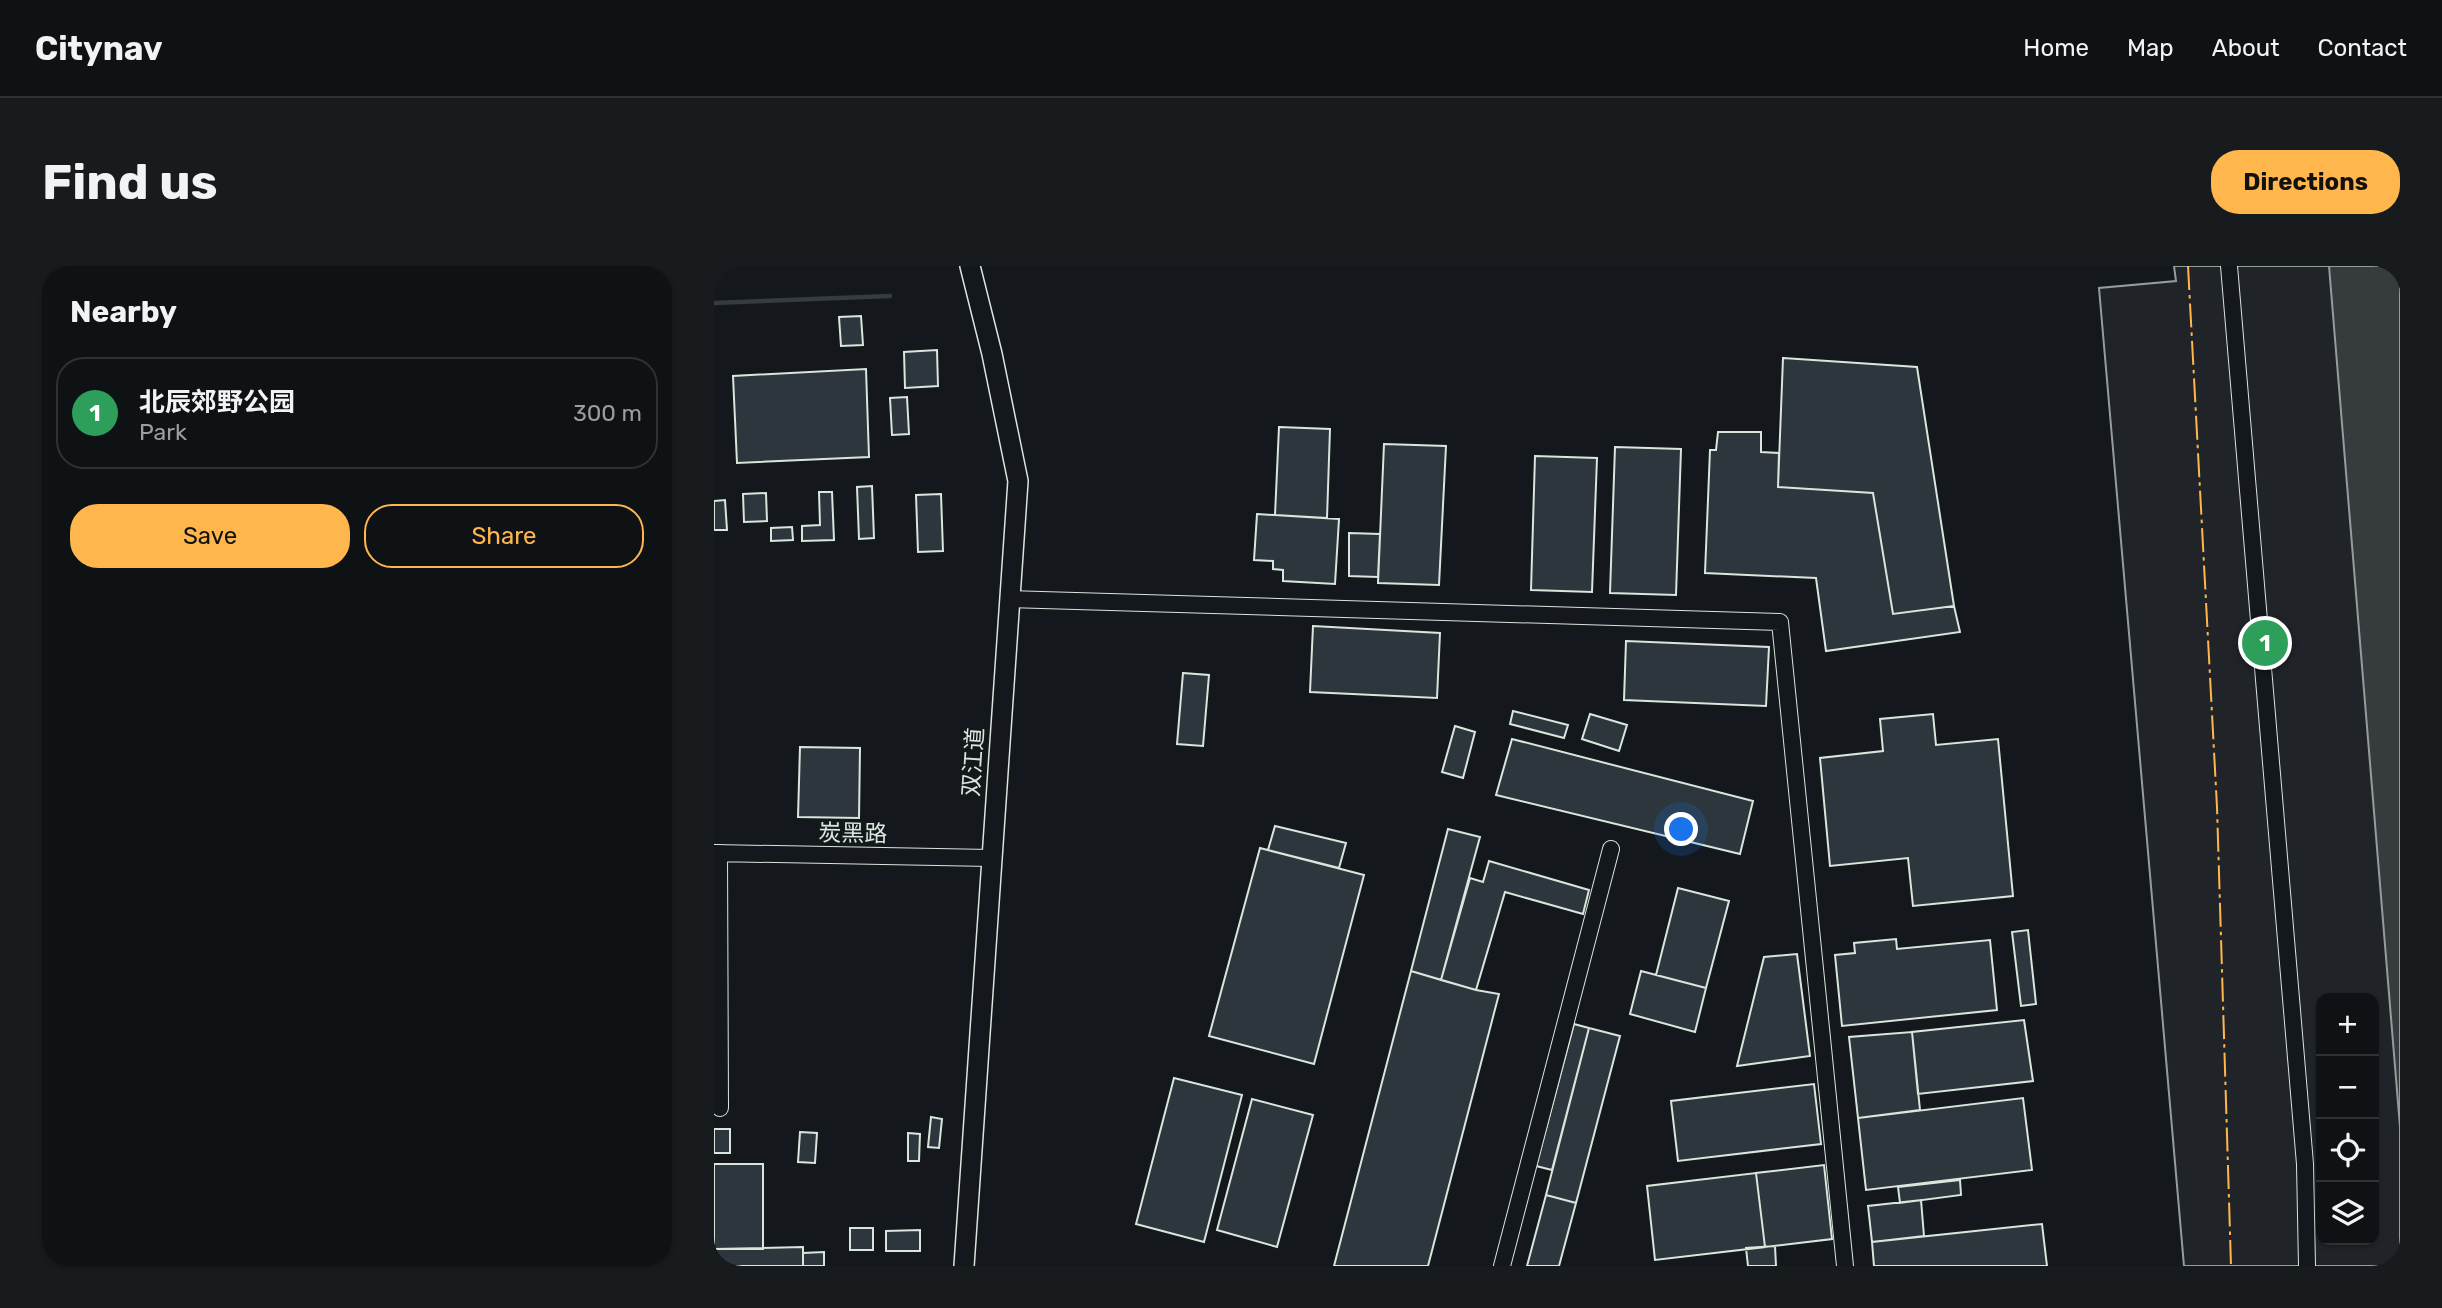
<!DOCTYPE html>
<html lang="en">
<head>
<meta charset="utf-8">
<style>
	:root { --surface:#0f1215; --page:#181b1e; --text:#f1f3f6; --muted:#9b9ea0; --line:#2f3234; --accent:#ffb74d }
	body { margin:0; font-family:Rubik,"Noto Sans SC",sans-serif; background:var(--page); color:var(--text) }
	.controls { position:absolute; right:21px; bottom:21px; display:grid; overflow:hidden; border-radius:14px; box-shadow:0 2px 5px #0004 }
	.controls button { width:63px; height:63px; display:grid; place-items:center; padding:0; border:0; border-bottom:2px solid var(--line); background:var(--surface); color:var(--text); font:35px sans-serif }
	.you { position:absolute; left:968px; top:564px; width:24px; height:24px; margin:-18px; border:5px solid #fff; border-radius:50%; background:#1a73e8; box-shadow:0 0 0 10px #1a73e833 }
	.badge { display:grid; place-items:center; width:46px; height:46px; border-radius:50%; background:var(--accent); color:#fff; font-size:23px; font-weight:700 }
	.pin { position:absolute; translate:-50% -50%; border:4px solid #fff; box-shadow:0 2px 7px #0006 }
	.list { margin:0; padding:0; list-style:none }
	h2 { display:flex; justify-content:space-between; align-items:center; height:91px; margin:0; padding:0 28px; font-size:30px }
	h2 small { font-size:23px; font-weight:400; color:var(--muted) }
	.list li { display:grid; grid-template-columns:46px 1fr auto; gap:21px; align-items:center; box-sizing:border-box; height:112px; margin:0 14px 14px; padding:0 14px; border:2px solid var(--line); border-radius:28px }
	.list b { display:block; font-size:26px; white-space:nowrap }
	.list p { margin:0; font-size:23px; white-space:nowrap; color:var(--muted) }
	.list em { font-size:23px; font-style:normal; color:var(--muted) }
	.actions { display:flex; gap:14px; padding:21px 28px }
	.actions a { flex:1; padding:16px 0; border:2px solid var(--accent); border-radius:28px; text-align:center; font-size:24px; color:var(--accent) }
	.actions .main { background:var(--accent); color:#111 }
	.icon { flex:none; width:38px; height:38px; fill:none; stroke:currentColor; stroke-width:2; stroke-linecap:round; stroke-linejoin:round }
	.map { position:relative; flex:none; width:1686px; height:1000px; overflow:hidden; border-radius:28px }
	header { display:flex; align-items:center; gap:42px; box-sizing:border-box; height:98px; padding:0 35px; background:var(--surface); border-bottom:2px solid var(--line) }
	header strong { font-size:33px }
	nav { display:flex; gap:38px; margin-inline-start:auto; font-size:24px }
	.intro { display:flex; align-items:center; justify-content:space-between; box-sizing:border-box; height:168px; padding:0 42px }
	h1 { margin:0; font-size:49px }
	.button { padding:18px 32px; border-radius:28px; background:var(--accent); color:#111; font-size:24px; font-weight:700 }
	main { display:flex; gap:42px; padding:0 42px }
	aside { flex:1; background:var(--surface); border-radius:28px; box-shadow:0 2px 5px #0004 }
	.map>svg:first-child { display:block }
	.green { fill:#202428; stroke:#939e99; stroke-width:2; fill-rule:evenodd }
	.water { fill:#363b3e; stroke:#939e99; stroke-width:2 }
	.lines { fill:none; stroke-linecap:round; stroke-linejoin:round }
	.stream { stroke:#363b3e; stroke-width:4.5 }
	.building { fill:#2c363c; stroke:#d8e6dc; stroke-width:2 }
	.minor-casing { stroke:#d8e6dc; stroke-width:18 }
	.major-casing { stroke:#d8e6dc; stroke-width:22 }
	.minor { stroke:#14181c; stroke-width:16 }
	.major { stroke:#14181c; stroke-width:19 }
	.power { stroke:#ffb74d; stroke-width:2; stroke-dasharray:24 5 3.5 5; stroke-linecap:butt }
	.labels { text-anchor:middle; stroke-width:5; stroke-linejoin:round; paint-order:stroke }
	.street-label { font-size:23px; fill:#d8e6dc; stroke:#14181c }
</style>
</head>
<body>
<header>
<strong>Citynav</strong>
<nav><a>Home</a><a>Map</a><a>About</a><a>Contact</a></nav>
</header>
<div class="intro"><h1>Find us</h1><a class="button">Directions</a></div>
<main>
<aside>
<h2>Nearby<small></small></h2>
<ul class="list">
<li><span class="badge" style="background:#2e9e5b">1</span><div><b>北辰郊野公园</b><p>Park</p></div><em>300 m</em></li>
</ul>
<div class="actions"><a class="main">Save</a><a>Share</a></div>
</aside>
<div class="map">
<svg width="1686" height="1000" viewBox="0 0 1686 1000">
	<rect width="100%" height="100%" fill="#14181c"/>
	<!-- green -->
	<path class="green" d="M1460 0H1686V1000H1470L1385 22 1462 15ZM1607 732H1660V974H1607Z"/>
	<!-- water -->
	<path class="water" d="M1615 0H1686V861Z"/>
	<g class="lines">
		<!-- stream -->
		<path class="stream" d="M0 37 176 30"/>
	</g>
	<!-- building -->
	<path class="building" d="M147 50 149 79 127 80 125 51Z
		M223 84 224 120 191 122 190 86Z
		M1069 92 1203 101 1240 340 1179 348 1159 227 1064 221Z
		M152 103 155 191 23 197 19 110Z
		M193 131 195 168 178 169 176 132Z
		M565 161 616 163 613 252 561 249Z
		M1004 166H1047V186L1065 187 1064 221 1159 227 1179 348 1240 340 1246 366 1112 385 1102 312 991 307 996 184H1002Z
		M670 178 732 180 725 319 664 317Z
		M901 181 967 183 962 329 896 327Z
		M821 190 883 192 878 326 817 324Z
		M158 220 160 272 145 273 143 221Z
		M105 226H118L120 274 88 275V260L106 259Z
		M52 227 53 255 30 256 29 228Z
		M227 228 229 285 204 286 202 229Z
		M11 234 13 264H0V235Z
		M543 248 625 253 621 318 569 315V304L559 303V295L540 294Z
		M78 261 79 274 57 275V262Z
		M635 267 666 268 664 311 635 310Z
		M599 360 726 367 723 432 596 426Z
		M912 375 1055 381 1052 440 910 434Z
		M469 407 495 409 489 480 463 478Z
		M799 445 854 459 850 472 796 458Z
		M876 448 913 459 905 485 868 473Z
		M1219 448 1222 479 1284 473 1299 630 1199 640 1194 592 1116 600 1106 492 1169 485 1166 453Z
		M741 460 761 466 749 512 728 506Z
		M798 473 1039 535 1026 588 782 529Z
		M86 481 146 482 145 552 84 551Z
		M561 560 632 577 625 602 554 584Z
		M734 563 766 571 727 714 697 705Z
		M546 582 650 609 600 798 495 770Z
		M775 595 875 624 869 648 791 626 762 724 727 714 756 612 769 616Z
		M964 622 1015 635 992 722 942 709Z
		M1314 664 1322 738 1307 740 1298 666Z
		M1182 673 1183 683 1276 674 1283 744 1128 760 1121 689 1141 687 1140 677Z
		M1083 688 1096 790 1023 800 1050 691Z
		M697 705 762 724 785 728 714 1000H620Z
		M927 705 992 722 981 766 916 748Z
		M1310 754 1319 815 1204 828 1198 766Z
		M860 758 875 762 838 904 822 900Z
		M875 762 906 770 862 937 832 929Z
		M1198 766 1206 844 1144 852 1135 771Z
		M460 812 528 829 490 976 422 958Z
		M1100 818 1107 878 964 895 957 835Z
		M1309 832 1318 904 1152 924 1144 852Z
		M538 833 599 849 563 981 503 964Z
		M217 851 228 853 225 882 214 881Z
		M0 863H16V887H0Z
		M86 866 103 867 101 897 84 896Z
		M194 867 206 868 205 895H194Z
		M0 898H49V983H0Z
		M1110 899 1118 973 1051 981 1042 907Z
		M1042 907 1051 981 941 994 933 920Z
		M1246 914 1247 929 1186 937 1184 921Z
		M832 929 862 937 845 1000H813Z
		M1207 934 1210 970 1158 976 1154 940Z
		M1328 958 1333 1000H1160L1158 976Z
		M136 962H159V984H136Z
		M206 964V985H172V965Z
		M1061 980 1062 1000H1034L1032 982Z
		M89 981V1000H0V983Z
		M110 986V1000H89V987Z"/>
	<g class="lines">
		<!-- minor casing -->
		<g class="minor-casing">
			<path id="minor" d="M1515 0 1591 898 1593 1000
				M295 333 1066 356 1131 1000
				M0 587 277 592
				M5 587 6 842
				M788 1000 897 583"/>
		</g>
		<!-- major casing -->
		<g class="major-casing">
			<path id="major" d="M250 1000 304 215 278 88 256 0"/>
		</g>
		<!-- minor -->
		<use href="#minor" class="minor"/>
		<!-- major -->
		<use href="#major" class="major"/>
		<!-- power -->
		<path class="power" d="M1474 0 1503 541 1517 1000"/>
	</g>
	<g class="labels">
		<!-- street labels -->
		<g class="street-label">
			<text transform="translate(259 496) rotate(-86)" y="8">双江道</text>
			<text transform="translate(139 567) rotate(1)" y="8">炭黑路</text>
		</g>
	</g>
</svg>
<div class="controls">
<button>+</button>
<button>−</button>
<button><svg class="icon" aria-label="locate" viewBox="0 0 24 24"><circle cx="12" cy="12" r="6"/><path d="M12 2v4M12 18v4M2 12h4M18 12h4"/></svg></button>
<button><svg class="icon" aria-label="layers" viewBox="0 0 24 24"><path d="M12 4l9 5-9 5-9-5zM3 14l9 5 9-5"/></svg></button>
</div>
<div class="you"></div>
<div class="pin badge" style="left:1551px;top:377px;background:#2e9e5b">1</div>
</div>
</main>
</body>
</html>
